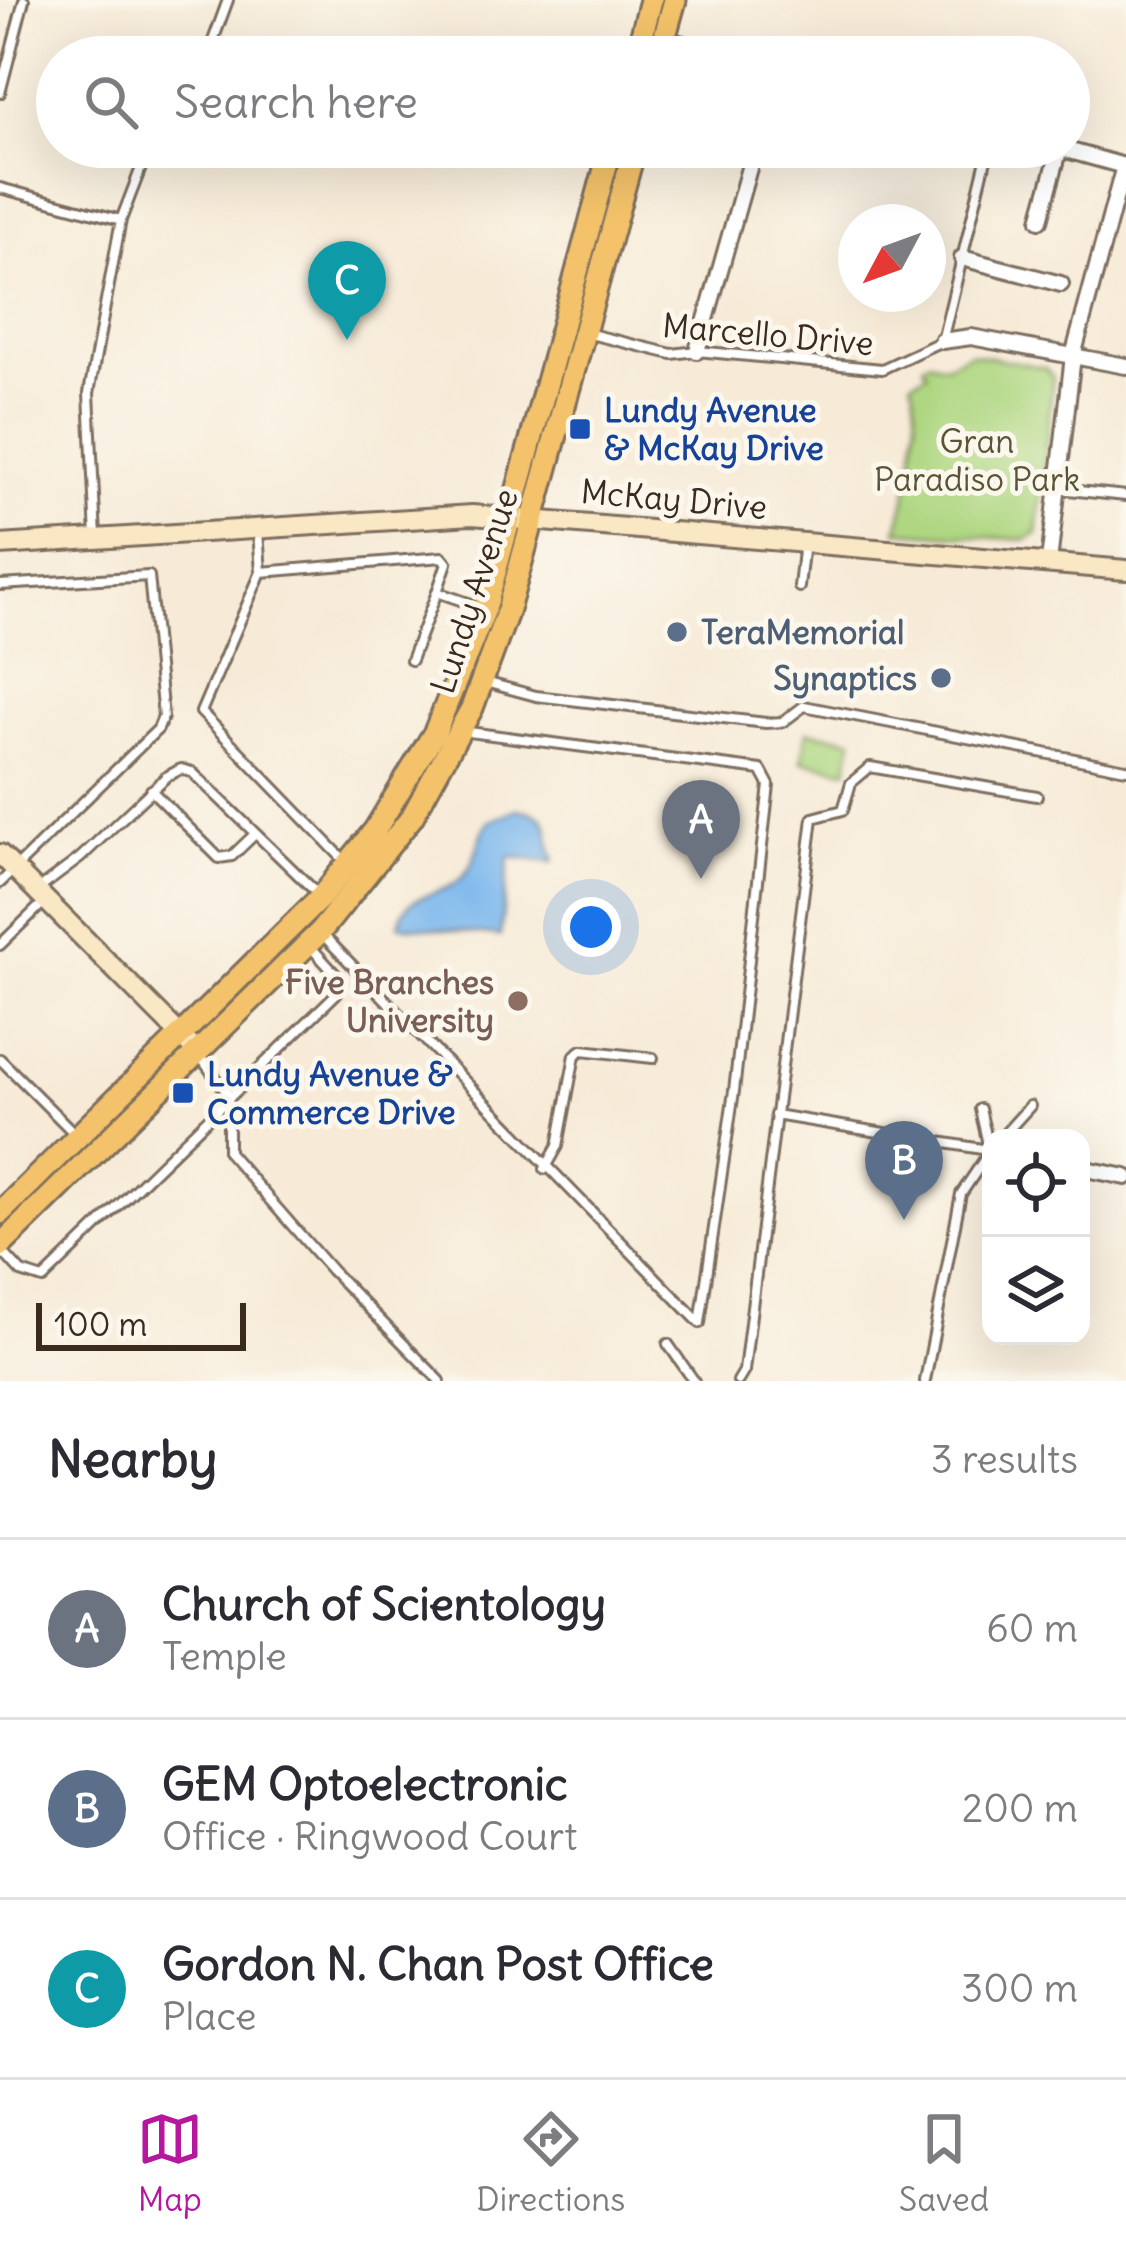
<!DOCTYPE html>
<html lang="en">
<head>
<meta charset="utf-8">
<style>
	:root { --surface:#fff; --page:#f2f2f3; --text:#2b2b33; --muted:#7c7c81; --line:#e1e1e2; --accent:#b5179e }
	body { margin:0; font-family:Delius,sans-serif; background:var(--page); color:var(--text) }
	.controls { position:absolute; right:36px; bottom:36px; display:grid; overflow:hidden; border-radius:24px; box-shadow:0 12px 48px #0002 }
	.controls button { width:108px; height:108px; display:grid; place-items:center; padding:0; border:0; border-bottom:3px solid var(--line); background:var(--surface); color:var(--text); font:60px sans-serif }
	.compass { position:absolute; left:838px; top:204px; width:108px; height:108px; border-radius:50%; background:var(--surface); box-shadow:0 12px 48px #0002; rotate:229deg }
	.scale { position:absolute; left:36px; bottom:30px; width:210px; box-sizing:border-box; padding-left:12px; border:6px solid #3b2a1e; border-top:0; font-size:33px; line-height:42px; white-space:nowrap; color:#3b2a1e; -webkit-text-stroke:9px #fbf7ec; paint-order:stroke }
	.you { position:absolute; left:591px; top:927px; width:42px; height:42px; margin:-30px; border:9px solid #fff; border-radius:50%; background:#1a73e8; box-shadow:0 0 0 18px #1a73e833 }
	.badge { display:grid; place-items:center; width:78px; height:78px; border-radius:50%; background:var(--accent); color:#fff; font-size:39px; font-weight:700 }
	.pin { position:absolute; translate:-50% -99px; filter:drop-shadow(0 3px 6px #0008) }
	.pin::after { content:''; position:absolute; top:63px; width:42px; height:36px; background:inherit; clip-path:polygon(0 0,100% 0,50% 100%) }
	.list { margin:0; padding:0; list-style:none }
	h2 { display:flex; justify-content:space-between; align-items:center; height:156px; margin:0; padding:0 48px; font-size:51px }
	h2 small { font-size:39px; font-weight:400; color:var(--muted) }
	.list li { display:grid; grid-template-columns:78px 1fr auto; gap:36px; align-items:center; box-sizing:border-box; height:180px; padding:0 48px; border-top:3px solid var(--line) }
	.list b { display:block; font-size:45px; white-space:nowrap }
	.list p { margin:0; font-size:39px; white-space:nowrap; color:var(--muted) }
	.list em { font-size:39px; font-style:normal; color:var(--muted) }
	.icon { flex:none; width:66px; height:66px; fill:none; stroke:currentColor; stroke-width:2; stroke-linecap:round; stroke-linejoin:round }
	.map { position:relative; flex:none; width:1126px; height:1381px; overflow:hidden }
	.search { position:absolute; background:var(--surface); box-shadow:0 12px 48px #0002; left:36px; right:36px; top:36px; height:132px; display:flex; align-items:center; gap:30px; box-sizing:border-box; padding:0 42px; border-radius:66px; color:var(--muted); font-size:45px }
	.sheet { height:696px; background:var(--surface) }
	nav { display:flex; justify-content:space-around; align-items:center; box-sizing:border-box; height:168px; border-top:3px solid var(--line); background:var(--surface); font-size:33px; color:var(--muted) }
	nav a { display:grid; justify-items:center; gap:6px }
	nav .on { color:var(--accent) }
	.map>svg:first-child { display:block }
	.green { fill:#afd782; stroke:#758050; stroke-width:3 }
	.water { fill:#7bb7ed; stroke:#5b7086; stroke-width:3 }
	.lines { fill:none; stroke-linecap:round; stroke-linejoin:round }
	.lane-casing { stroke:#7d6e5f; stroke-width:14 }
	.street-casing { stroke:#7d6e5f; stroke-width:20 }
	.secondary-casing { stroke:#7d6e5f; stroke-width:24 }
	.primary-casing { stroke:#7d6e5f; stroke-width:27 }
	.lane { stroke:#fff; stroke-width:8 }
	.street { stroke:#fff; stroke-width:14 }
	.secondary { stroke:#fae7c3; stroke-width:18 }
	.primary { stroke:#f3c26a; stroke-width:21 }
	.transit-dot { fill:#1a4fb4; stroke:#fbf7ec; stroke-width:4.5 }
	.service-dot { fill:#5c6f8a; stroke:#fbf7ec; stroke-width:4.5 }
	.education-dot { fill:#8d6e63; stroke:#fbf7ec; stroke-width:4.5 }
	.labels { text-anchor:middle; stroke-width:10; stroke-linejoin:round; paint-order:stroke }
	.street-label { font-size:33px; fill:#3b2a1e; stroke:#fbf7ec }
	.transit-label { font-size:33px; font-weight:bold; fill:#164399; stroke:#fbf7ec; text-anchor:start }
	.park-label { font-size:33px; fill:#585537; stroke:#fbf7ec }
	.service-label { font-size:33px; font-weight:bold; fill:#4e5e75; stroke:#fbf7ec; text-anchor:start }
	.education-label { font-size:33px; font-weight:bold; fill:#785e54; stroke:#fbf7ec; text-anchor:end }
</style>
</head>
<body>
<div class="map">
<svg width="1126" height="1381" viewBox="0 0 1126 1381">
	<rect width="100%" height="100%" fill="#fbf7ec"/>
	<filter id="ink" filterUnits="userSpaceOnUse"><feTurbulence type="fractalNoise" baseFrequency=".00833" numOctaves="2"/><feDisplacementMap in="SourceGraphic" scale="24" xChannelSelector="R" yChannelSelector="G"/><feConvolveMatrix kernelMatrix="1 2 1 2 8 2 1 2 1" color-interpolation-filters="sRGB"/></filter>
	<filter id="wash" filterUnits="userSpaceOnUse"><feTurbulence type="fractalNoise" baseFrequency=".004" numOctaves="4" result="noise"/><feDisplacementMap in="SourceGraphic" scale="48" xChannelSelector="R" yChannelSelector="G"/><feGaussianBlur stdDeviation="2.7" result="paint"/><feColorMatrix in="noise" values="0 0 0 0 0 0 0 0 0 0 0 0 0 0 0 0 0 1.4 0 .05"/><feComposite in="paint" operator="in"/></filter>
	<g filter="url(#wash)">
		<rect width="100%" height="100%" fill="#f7ebd8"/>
		<!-- green -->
		<path class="green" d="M970 353 1046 368 1053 378 1037 533 1026 540 897 531C908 500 924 411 911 382L927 373 923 365 929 361 945 365Z
			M807 731 853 739 847 770 802 761Z"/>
		<!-- water -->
		<path class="water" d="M516 809C561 815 542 835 554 857L553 862 509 857 500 936 399 925C406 890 435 899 457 882 477 866 476 843 487 823Z"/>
	</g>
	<g filter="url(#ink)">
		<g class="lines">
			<!-- lane casing -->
			<g class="lane-casing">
				<path id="lane" d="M207 57 228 0
					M0 93 24 0
					M0 188 121 220
					M586 333 672 354 697 351 882 369 942 341 989 147
					M1059 489 1126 496
					M258 532 261 572 442 557 447 563 437 592 483 608
					M96 538 89 393 121 220 149 147
					M261 572 201 712 344 860
					M0 585 149 576 163 717 158 729 0 883
					M799 587 804 542
					M411 660 437 592
					M485 682 536 696 766 723 783 722 804 706 1126 769
					M461 731 761 770 769 785 734 1091 700 1323
					M151 790 219 858 232 856 255 834
					M36 891 80 858 166 777 181 769 192 772 320 896
					M320 932 699 1322
					M0 945 44 902
					M199 1055 228 1094V1152L331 1270 440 1381
					M0 1059 75 1134
					M980 1109 989 1149
					M775 1115 988 1150
					M1001 1138 1030 1106
					M545 1169 558 1146 575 1055 582 1050 653 1058
					M1 1250 21 1272 43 1279 337 993 339 978 309 945
					M668 1344 694 1381
					M738 1381 744 1371 813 818 843 810 851 783 870 767 1037 796
					M925 1381 961 1194 990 1151"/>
			</g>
			<!-- street casing -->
			<g class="street-casing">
				<path id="street" d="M664 39 731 57
					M1040 220 1060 148
					M962 258 1061 284
					M942 341 971 337 1126 366
					M697 351 755 147
					M1049 562 1073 356 1124 166 1056 147
					M990 1151H991
					M1081 1168 1126 1177"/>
			</g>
			<!-- secondary casing -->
			<g class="secondary-casing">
				<path id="secondary" d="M0 545 472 515 1126 570
					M0 854 197 1052"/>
			</g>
			<!-- primary casing -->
			<g class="primary-casing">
				<path id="primary" d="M636 57 651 0
					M659 57 675 0
					M0 1213 321 897 375 830 435 732 485 609 611 147
					M0 1246 320 932 412 817 472 708 508 610 635 147"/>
			</g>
			<!-- lane -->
			<use href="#lane" class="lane"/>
			<!-- street -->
			<use href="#street" class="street"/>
			<!-- secondary -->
			<use href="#secondary" class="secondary"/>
			<!-- primary -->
			<use href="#primary" class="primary"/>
		</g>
	</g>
	<!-- markers -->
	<g class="transit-dot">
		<rect x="568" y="417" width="24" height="24" rx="6"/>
		<rect x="171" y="1081" width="24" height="24" rx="6"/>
	</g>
	<g class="service-dot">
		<circle cx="677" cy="632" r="12"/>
		<circle cx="941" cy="678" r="12"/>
	</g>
	<circle class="education-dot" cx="518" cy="1001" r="12"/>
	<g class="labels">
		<!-- street labels -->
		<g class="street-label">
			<text transform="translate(768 334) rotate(5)" y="12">Marcello Drive</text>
			<text transform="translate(674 499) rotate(5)" y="12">McKay Drive</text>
			<text transform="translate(474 591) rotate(-72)" y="12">Lundy Avenue</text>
		</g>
		<!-- transit labels -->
		<g class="transit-label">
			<text x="604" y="422">Lundy Avenue<tspan x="604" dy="38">&amp; McKay Drive</tspan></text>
			<text x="207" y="1086">Lundy Avenue &amp;<tspan x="207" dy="38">Commerce Drive</tspan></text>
		</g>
		<!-- park labels -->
		<g class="park-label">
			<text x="977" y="453">Gran<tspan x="977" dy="38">Paradiso Park</tspan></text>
		</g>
		<!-- service labels -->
		<g class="service-label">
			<text x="701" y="644">TeraMemorial</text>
			<text x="917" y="690" text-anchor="end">Synaptics</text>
		</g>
		<!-- education labels -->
		<g class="education-label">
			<text x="494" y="994">Five Branches<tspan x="494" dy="38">University</tspan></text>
		</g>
	</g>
</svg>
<div class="controls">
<button><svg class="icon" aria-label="locate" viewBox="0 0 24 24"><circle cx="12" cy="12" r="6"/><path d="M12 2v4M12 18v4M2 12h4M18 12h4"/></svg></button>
<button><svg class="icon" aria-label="layers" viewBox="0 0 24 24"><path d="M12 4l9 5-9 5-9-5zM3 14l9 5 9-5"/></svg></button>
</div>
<svg class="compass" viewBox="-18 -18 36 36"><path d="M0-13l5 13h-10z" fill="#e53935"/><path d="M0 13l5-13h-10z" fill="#7c7c81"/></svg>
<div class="scale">100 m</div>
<div class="you"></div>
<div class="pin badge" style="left:701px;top:879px;background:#6b7280">A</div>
<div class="pin badge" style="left:904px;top:1220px;background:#5c6f8a">B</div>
<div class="pin badge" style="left:347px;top:340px;background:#0f9aa8">C</div>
<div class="search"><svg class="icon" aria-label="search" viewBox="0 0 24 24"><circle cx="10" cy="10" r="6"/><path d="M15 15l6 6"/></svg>Search here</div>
</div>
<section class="sheet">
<h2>Nearby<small>3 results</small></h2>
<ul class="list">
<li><span class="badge" style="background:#6b7280">A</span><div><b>Church of Scientology</b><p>Temple</p></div><em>60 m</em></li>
<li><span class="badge" style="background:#5c6f8a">B</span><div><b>GEM Optoelectronic</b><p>Office · Ringwood Court</p></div><em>200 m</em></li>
<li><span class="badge" style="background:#0f9aa8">C</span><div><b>Gordon N. Chan Post Office</b><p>Place</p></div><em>300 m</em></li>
</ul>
</section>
<nav>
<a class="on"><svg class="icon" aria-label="map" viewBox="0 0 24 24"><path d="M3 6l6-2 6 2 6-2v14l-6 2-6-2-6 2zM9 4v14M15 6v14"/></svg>Map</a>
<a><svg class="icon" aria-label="directions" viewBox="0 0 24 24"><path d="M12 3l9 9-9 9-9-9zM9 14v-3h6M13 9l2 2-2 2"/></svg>Directions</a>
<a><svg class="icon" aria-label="saved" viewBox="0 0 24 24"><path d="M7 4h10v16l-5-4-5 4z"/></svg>Saved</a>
</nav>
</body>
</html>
